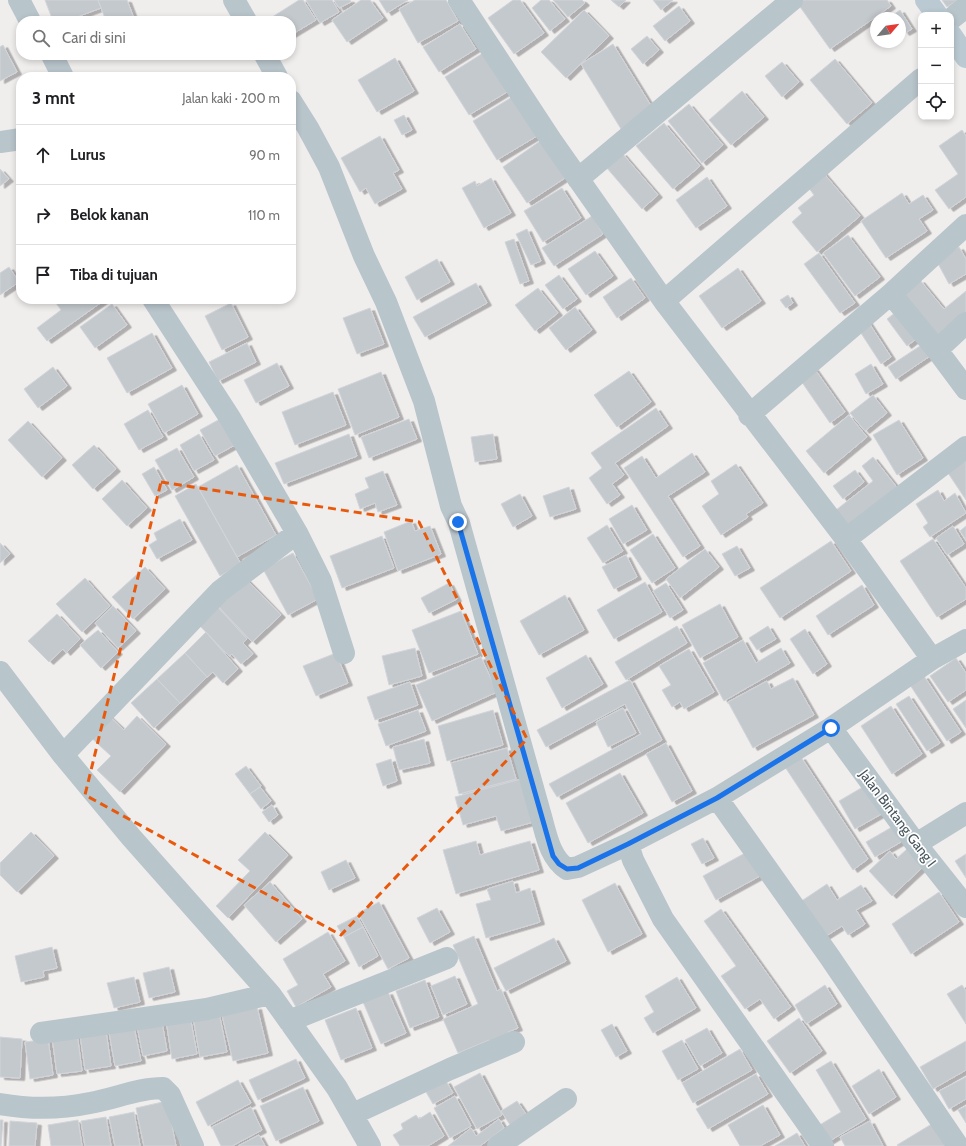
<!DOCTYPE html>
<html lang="id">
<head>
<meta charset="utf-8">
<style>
	:root { --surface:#fff; --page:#f2f2f2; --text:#202124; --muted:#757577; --line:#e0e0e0 }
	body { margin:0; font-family:Cabin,sans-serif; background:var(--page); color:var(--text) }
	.controls { position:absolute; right:12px; top:12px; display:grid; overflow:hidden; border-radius:8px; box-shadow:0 2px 6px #0003 }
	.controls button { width:36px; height:36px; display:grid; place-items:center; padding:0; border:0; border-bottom:1px solid var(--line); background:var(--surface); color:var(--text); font:20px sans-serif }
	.compass { position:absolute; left:870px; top:12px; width:36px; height:36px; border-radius:50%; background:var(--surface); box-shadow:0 2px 6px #0003; rotate:61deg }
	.stop { position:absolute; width:12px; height:12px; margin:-9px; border:3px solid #1a73e8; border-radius:50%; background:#fff }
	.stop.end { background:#1a73e8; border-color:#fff; box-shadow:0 1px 4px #0008 }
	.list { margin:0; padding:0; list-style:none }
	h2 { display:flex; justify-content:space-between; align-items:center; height:52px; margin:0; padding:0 16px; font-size:17px }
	h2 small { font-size:13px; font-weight:400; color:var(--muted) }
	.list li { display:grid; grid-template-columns:26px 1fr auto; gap:12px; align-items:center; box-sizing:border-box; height:60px; padding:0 16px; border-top:1px solid var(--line) }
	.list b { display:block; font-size:15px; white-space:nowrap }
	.list em { font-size:13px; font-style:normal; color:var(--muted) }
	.icon { flex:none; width:22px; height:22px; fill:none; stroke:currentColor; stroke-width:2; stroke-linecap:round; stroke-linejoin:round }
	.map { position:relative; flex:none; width:966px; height:1146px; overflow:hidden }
	.search { position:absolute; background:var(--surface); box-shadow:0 2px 6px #0003; left:16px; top:16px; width:280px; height:44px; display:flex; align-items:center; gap:10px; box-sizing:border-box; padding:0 14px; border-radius:16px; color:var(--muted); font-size:15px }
	.panel { position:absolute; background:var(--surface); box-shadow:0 2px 6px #0003; left:16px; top:72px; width:280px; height:232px; border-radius:16px }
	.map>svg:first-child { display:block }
	.building { fill:#c4c9cd; stroke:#d1d5d9; filter:url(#shadow) }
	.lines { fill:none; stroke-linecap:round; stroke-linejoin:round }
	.street { stroke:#b8c5cb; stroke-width:22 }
	.secondary { stroke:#bac9d2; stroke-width:22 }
	.route { stroke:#1a73e8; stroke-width:5 }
	.marked { fill:none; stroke:#e8590c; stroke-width:3; stroke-dasharray:8 5; stroke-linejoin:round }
	.labels { text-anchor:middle; stroke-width:3.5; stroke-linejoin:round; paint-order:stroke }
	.street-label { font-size:14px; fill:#45545b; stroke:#fff }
</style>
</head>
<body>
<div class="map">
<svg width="966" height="1146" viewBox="0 0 966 1146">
	<defs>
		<filter id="shadow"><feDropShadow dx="4.5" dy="2.5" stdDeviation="0" flood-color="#0004"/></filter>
	</defs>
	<rect width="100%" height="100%" fill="#f0eded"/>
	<!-- building -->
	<path class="building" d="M45 0H98L101 8 66 21H53Z
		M98 0H127L135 21H106Z
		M299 0H303L316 20 291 35V21H270L269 19Z
		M306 0H332L339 12 320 23Z
		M334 0H350L351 2 339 8Z
		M361 0H370L383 18 347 42 332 20Z
		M379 0H408L387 13Z
		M415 0H446L458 21 418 43 399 9Z
		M513 0H520L544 33 514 54 488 18Z
		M541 0H549L565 19 550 31 532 8Z
		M553 0H582L585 3 568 17Z
		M611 0H626L619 7Z
		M653 0H673L661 10Z
		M803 0H887L891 6 830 49 798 4Z
		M942 0H958L947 7Z
		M679 6 690 21 665 41 653 26Z
		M584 10 609 36 566 78 541 52Z
		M900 10 912 29 905 33 900 26V18H894L893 15Z
		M460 24 476 49 439 72 423 47Z
		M647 36 659 50 643 64 631 49Z
		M613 44 653 109 621 129 581 64Z
		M3 45 17 72 0 81V47Z
		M483 53 507 92 469 115 445 77Z
		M395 58 414 91 377 112 358 80Z
		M835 59 872 103 847 124 810 80Z
		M782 62 799 82 782 97 765 76Z
		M742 91 764 117 731 145 709 120Z
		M512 97 537 136 497 160 473 121Z
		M689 104 723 145 702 163 668 121Z
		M404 115 412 130 402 135 394 120Z
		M664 123 700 166 673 189 636 146Z
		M962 130 966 136V197L949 209 935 190 958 174 939 146Z
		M380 136 399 170 393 173 402 189 375 204 366 188 360 192 341 158Z
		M543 139 568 176 527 203 503 167Z
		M622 153 658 195 642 209 606 167Z
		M0 169 9 179 0 186Z
		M821 170 860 216 817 252 792 222 802 213 798 208 814 195 805 183Z
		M707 177 727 206 696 228 676 200Z
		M491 178 511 213 484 228 462 188 475 181 477 186Z
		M562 188 581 218 543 242 524 211Z
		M902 193 909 204 923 195 933 210 919 219 927 231 886 258 861 221Z
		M592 216 603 234 554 266 542 248Z
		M527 229 541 261 531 265 516 234Z
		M848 235 880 277 855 296 823 253Z
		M514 239 529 281 520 284 505 242Z
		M959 247 966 259V274L949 284 936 260Z
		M595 251 613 276 586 295 568 269Z
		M819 253 855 303 840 313 804 264Z
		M437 259 450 282 417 300 405 277Z
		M9 267 19 282 0 295V273Z
		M738 268 761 301 722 328 699 296Z
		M559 275 577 299 563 309 545 285Z
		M631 278 645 298 617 318 603 297Z
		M920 280 944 309 966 291V319L939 341 901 296Z
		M476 283 487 303 425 337 413 317Z
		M538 288 558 313 535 331 515 305Z
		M788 295 793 303 786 308 780 300Z
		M53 299H106L47 341 37 328 61 310Z
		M231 303 248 337 222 350 205 316Z
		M112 304 127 325 95 348 80 327Z
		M575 307 592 330 566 350 549 328Z
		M370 308 384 344 357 354 343 318Z
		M900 309 920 336 907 346 887 319Z
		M867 320 891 357 881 364 857 327Z
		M152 333 172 368 127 393 107 358Z
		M247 343 256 362 218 381 209 362Z
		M923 344 930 356 896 379 888 367Z
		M277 363 289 386 256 403 244 380Z
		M871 364 883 384 866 394 855 374Z
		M53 367 67 386 38 408 24 389Z
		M814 368 845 412 830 423 799 378Z
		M629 371 651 402 617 427 594 395Z
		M381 372 399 417 355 435 338 389Z
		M182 385 198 414 164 433 148 404Z
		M333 392 346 425 295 445 282 412Z
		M873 395 887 413 865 431 850 413Z
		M656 408 668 426 615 463 624 475 612 484 620 495 607 504 589 478 602 468 591 453Z
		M148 410 163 437 139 450 124 424Z
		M849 415 867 437 824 473 806 451Z
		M220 419 235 445 215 456 200 430Z
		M409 419 417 439 369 458 361 437Z
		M899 420 923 458 897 475 873 435Z
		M28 421 62 458 42 477 8 440Z
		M199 434 214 460 194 471 180 445Z
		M349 434 357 456 284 484 275 463Z
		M493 434 497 459 475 462 471 437Z
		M94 445 116 469 93 489 72 465Z
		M177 448 194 477 172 490 155 460Z
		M692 453 705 472 668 496 700 546 683 557 624 468 642 456 656 478Z
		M966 456V500L944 467Z
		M873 457 899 490 850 528 836 510 873 481 862 466Z
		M736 464 763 503 746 514 748 517 721 535 702 506 719 494 711 481Z
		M237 465 276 535 237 557 198 487Z
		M154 467 167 490 155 496 142 474Z
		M855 470 864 482 843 499 833 486Z
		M383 471 397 505 378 512 375 503 360 509 355 494 369 488 365 478Z
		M122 480 147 508 127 526 102 499Z
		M196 484 241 564 220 576 175 496Z
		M569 487 576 509 550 517 543 496Z
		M938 490 944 501 955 493 966 513 930 537 923 527 928 523 916 504Z
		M520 494 532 516 513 527 501 504Z
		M632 505 647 530 623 544 609 519Z
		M180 519 192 540 157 559 149 545 157 540 154 533Z
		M411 521 415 531 430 526 441 554 398 571 384 532Z
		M607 525 623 551 603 563 587 538Z
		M953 526 964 544 947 555 936 538Z
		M966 526V540L960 531Z
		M653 534 675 568 652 583 630 550Z
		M382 536 394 568 342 588 330 556Z
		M933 539 966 588V599L937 617 900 561Z
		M831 541 851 571 780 618 760 588Z
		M0 543 10 554 0 563Z
		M737 546 750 568 735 576 722 554Z
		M705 549 719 567 680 598 666 579Z
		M293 553 318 599 288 615 263 569Z
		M626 555 637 577 614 589 602 567Z
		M145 567 165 589 133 619 112 597Z
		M85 578 110 606 82 632 56 604Z
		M246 579 281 615 252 642 218 606Z
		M645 582 662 612 614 639 597 610Z
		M449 583 457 599 429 613 421 598Z
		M666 583 683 610 670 618 653 591Z
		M862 585 874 605 828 635 816 616Z
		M565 595 584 630 539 655 520 621Z
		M215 604 247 639 243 643 253 654 241 664 232 654 229 656 196 622Z
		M720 604 738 637 700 658 682 625Z
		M113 606 136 631 118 648 95 623Z
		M461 611 478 654 429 673 412 630Z
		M57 614 80 639 66 653 63 649 49 662 28 641Z
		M677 626 687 643 626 680 615 662Z
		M768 626 776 639 757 650 749 638Z
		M805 629 827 664 813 674 790 639Z
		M98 630 118 652 101 668 80 645Z
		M206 632 238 669 223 683 213 672 207 677 185 653Z
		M743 640 756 663 781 648 790 663 724 701 703 663Z
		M415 648 422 676 389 685 382 656Z
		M689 649 714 692 684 709 680 702 672 707 662 690 671 685 659 666Z
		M185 653 207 677 180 703 157 679Z
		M336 653 348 683 316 696 303 666Z
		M586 655 603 684 562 708 546 678Z
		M481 657 497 692 432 721 416 685Z
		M956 658 966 673V690L948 702 930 676Z
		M924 676 961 732 947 741 910 685Z
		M793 678 814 715 753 748 728 702 767 681 771 689Z
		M157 679 180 703 154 728 131 703Z
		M630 680 662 740 557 797 549 784 641 734 625 704 546 747 537 730Z
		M410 682 418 705 375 720 367 697Z
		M909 696 940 743 927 751 896 704Z
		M966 700V728L953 709Z
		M891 706 922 754 892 774 861 726Z
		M623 708 636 733 608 747 596 722Z
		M418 710 426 731 386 746 378 724Z
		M493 710 503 745 447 761 438 726Z
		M107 714 124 730 137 716 166 744 120 792 97 770 111 756 87 734Z
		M424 739 430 763 399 770 393 747Z
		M666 743 692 791 672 802 646 754Z
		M507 748 516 779 459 794 451 763Z
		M801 757 868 859 853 870 785 767Z
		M391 759 397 781 383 786 376 764Z
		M246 766 261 786 250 794 235 774Z
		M620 773 643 813 588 843 566 803Z
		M525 778 537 821 501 831 496 816 463 825 455 797Z
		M868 784 885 812 855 829 839 801Z
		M260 787 271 801 261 809 250 794Z
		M272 805 278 815 269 822 262 812Z
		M892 827 901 842 875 857 866 842Z
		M31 832 54 856 17 892 0 875V863Z
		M265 832 288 855 228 918 216 906 250 871 238 860Z
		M703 838 714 858 702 864 691 844Z
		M476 841 480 855 530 841 539 870 456 894 443 850Z
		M907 849 923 867 892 896 869 871 890 851 896 859Z
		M747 852 760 876 716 900 703 876Z
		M966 854V878L955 861Z
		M346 860 355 878 329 890 321 872Z
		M513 881 516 893 530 888 540 922 486 938 476 904 491 900 487 889Z
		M270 882 302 919 276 942 244 905Z
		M615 883 642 934 608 952 582 900Z
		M827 884 837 900 861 885 872 901 856 910 865 924 848 935 842 926 823 938 800 902Z
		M939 892 959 922 911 954 892 924Z
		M379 902 409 958 388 969 358 913Z
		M437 908 450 932 430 943 417 918Z
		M721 909 791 1007 774 1019 760 999 745 1009 721 976 736 966 704 921Z
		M357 916 363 927 344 937 337 926Z
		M363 927 378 956 359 967 344 937Z
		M328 932 345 961 323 974 331 987 296 1007 287 991 298 985 283 959Z
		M474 936 497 991 501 989 518 1028 508 1032 510 1037 492 1045 489 1040 458 1053 443 1019 478 1004 453 945Z
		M554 938 566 961 506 991 494 968Z
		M52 947 57 968 43 971 44 977 21 982 15 956Z
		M169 967 175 992 149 998 143 973Z
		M455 976 467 1004 443 1015 431 986Z
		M134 977 140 1002 114 1008 107 983Z
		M677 977 696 1008 653 1033 644 1018 654 1012 645 996Z
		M425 980 439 1017 410 1028 396 991Z
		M825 985 837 1004 806 1024 795 1005Z
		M962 985 966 991V1024L947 994Z
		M388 992 406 1033 381 1044 363 1002Z
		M257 1007 268 1053 233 1061 222 1015Z
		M356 1008 372 1048 341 1060 325 1020Z
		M219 1013 227 1052 200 1057 193 1017Z
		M190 1016 197 1054 172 1059 166 1020Z
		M799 1018 822 1051 790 1073 767 1041Z
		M162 1022 167 1051 143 1056 137 1026Z
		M612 1024 627 1051 616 1057 601 1030Z
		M134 1027 141 1061 115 1066 109 1032Z
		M707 1028 722 1053 700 1066 685 1040Z
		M106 1031 111 1066 85 1070 80 1034Z
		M77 1033 82 1071 57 1074 52 1037Z
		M0 1037 22 1039 20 1078 0 1077Z
		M48 1039 53 1075 30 1079 25 1042Z
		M682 1040 698 1069 678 1080 662 1051Z
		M966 1041V1070L933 1089 920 1067Z
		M740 1049 752 1070 693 1103 682 1083Z
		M296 1059 305 1078 258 1100 249 1080Z
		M831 1061 866 1119 828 1142 818 1126 841 1112 816 1070Z
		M879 1069 896 1097 869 1114 852 1086Z
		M480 1073 502 1115 477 1129 454 1087Z
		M756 1074 768 1094 708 1129 696 1109Z
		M966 1077V1099L949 1109 939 1091Z
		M238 1080 251 1103 208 1126 196 1102Z
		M446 1081 453 1093 433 1104 426 1092Z
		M303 1087 319 1121 276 1141 260 1106Z
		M455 1096 471 1126 450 1138 434 1108Z
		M167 1101 176 1146H144L136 1108Z
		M517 1101 528 1117 512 1128 501 1111Z
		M763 1105 780 1135 760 1146H740L728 1125Z
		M966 1106V1123L958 1110Z
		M251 1107 262 1130 232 1146H221L212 1127Z
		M134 1112 140 1146H115L109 1117Z
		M430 1112 444 1136 428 1146H400L393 1135 403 1129 401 1124 416 1115 419 1119Z
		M106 1117 111 1146H85L81 1121Z
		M499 1119 504 1128 480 1146H448L471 1128 476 1136Z
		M0 1120H3L1 1146H0Z
		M78 1120 82 1146H51L48 1125Z
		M10 1121 37 1123 35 1146H9Z
		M870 1121 883 1146H845L840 1137Z
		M935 1122 946 1146H898L897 1145Z
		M797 1133 805 1146H775Z
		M259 1135 265 1146H238Z"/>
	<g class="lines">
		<!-- street -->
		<path class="street" d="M19 0 30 21
			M234 0 246 21
			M459 0 551 140 664 301 846 539 932 659 966 640
			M951 19 966 7
			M52 55 63 77
			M265 55 277 77
			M291 101 308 128 329 167 364 256 386 302 424 401 451 506 459 523 540 813C546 833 549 857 567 869L578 867 628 844 717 798 831 728 932 659
			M0 142 21 139
			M578 179 792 0
			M891 294 937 350 966 389
			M153 299 230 418 297 533 321 581 344 653
			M664 301 921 79
			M937 350 966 323
			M749 415 891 294 966 225
			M846 539 966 447
			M0 672 63 755 131 837 270 994 337 1088 370 1146
			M831 728 916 844 966 907
			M63 755 220 591 297 533
			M717 798 829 956 958 1146
			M628 844 633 860 663 919 823 1146
			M916 844 966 813
			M289 1021 447 958
			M41 1033 207 1009 270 994
			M0 1104C29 1109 61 1109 90 1103 114 1099 138 1088 163 1088L170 1095 193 1146
			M353 1114 450 1069 514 1042
			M498 1146 566 1099"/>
		<!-- secondary -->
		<path class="secondary" d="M926 0 937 15
			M951 35 966 57"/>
	</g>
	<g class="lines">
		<!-- route -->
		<path class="route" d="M458 522 553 856 559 864 567 869 578 868 628 844 717 798 831 728"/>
	</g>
	<!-- marked area -->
	<path class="marked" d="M161 482 419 522 527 739 341 935 85 795Z"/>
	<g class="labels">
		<!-- street labels -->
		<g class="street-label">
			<text transform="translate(898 818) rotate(53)" y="5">Jalan Bintang Gang I</text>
		</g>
	</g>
</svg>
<div class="controls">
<button>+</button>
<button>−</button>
<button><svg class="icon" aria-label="locate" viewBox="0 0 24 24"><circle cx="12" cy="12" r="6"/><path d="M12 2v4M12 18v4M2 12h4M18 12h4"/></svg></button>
</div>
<svg class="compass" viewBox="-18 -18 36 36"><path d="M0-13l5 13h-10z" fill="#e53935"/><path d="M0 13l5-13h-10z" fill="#757577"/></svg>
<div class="stop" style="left:831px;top:728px"></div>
<div class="stop end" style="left:458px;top:522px"></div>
<div class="search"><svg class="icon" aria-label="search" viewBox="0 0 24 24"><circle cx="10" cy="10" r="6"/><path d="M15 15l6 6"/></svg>Cari di sini</div>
<section class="panel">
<h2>3 mnt<small>Jalan kaki · 200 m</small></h2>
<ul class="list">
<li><svg class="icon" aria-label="ahead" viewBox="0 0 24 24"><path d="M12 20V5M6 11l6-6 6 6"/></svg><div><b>Lurus</b></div><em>90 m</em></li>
<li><svg class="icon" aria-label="right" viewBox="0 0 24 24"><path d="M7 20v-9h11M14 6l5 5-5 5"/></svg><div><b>Belok kanan</b></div><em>110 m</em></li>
<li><svg class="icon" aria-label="arrive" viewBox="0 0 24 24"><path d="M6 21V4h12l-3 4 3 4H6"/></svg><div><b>Tiba di tujuan</b></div></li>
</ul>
</section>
</div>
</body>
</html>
